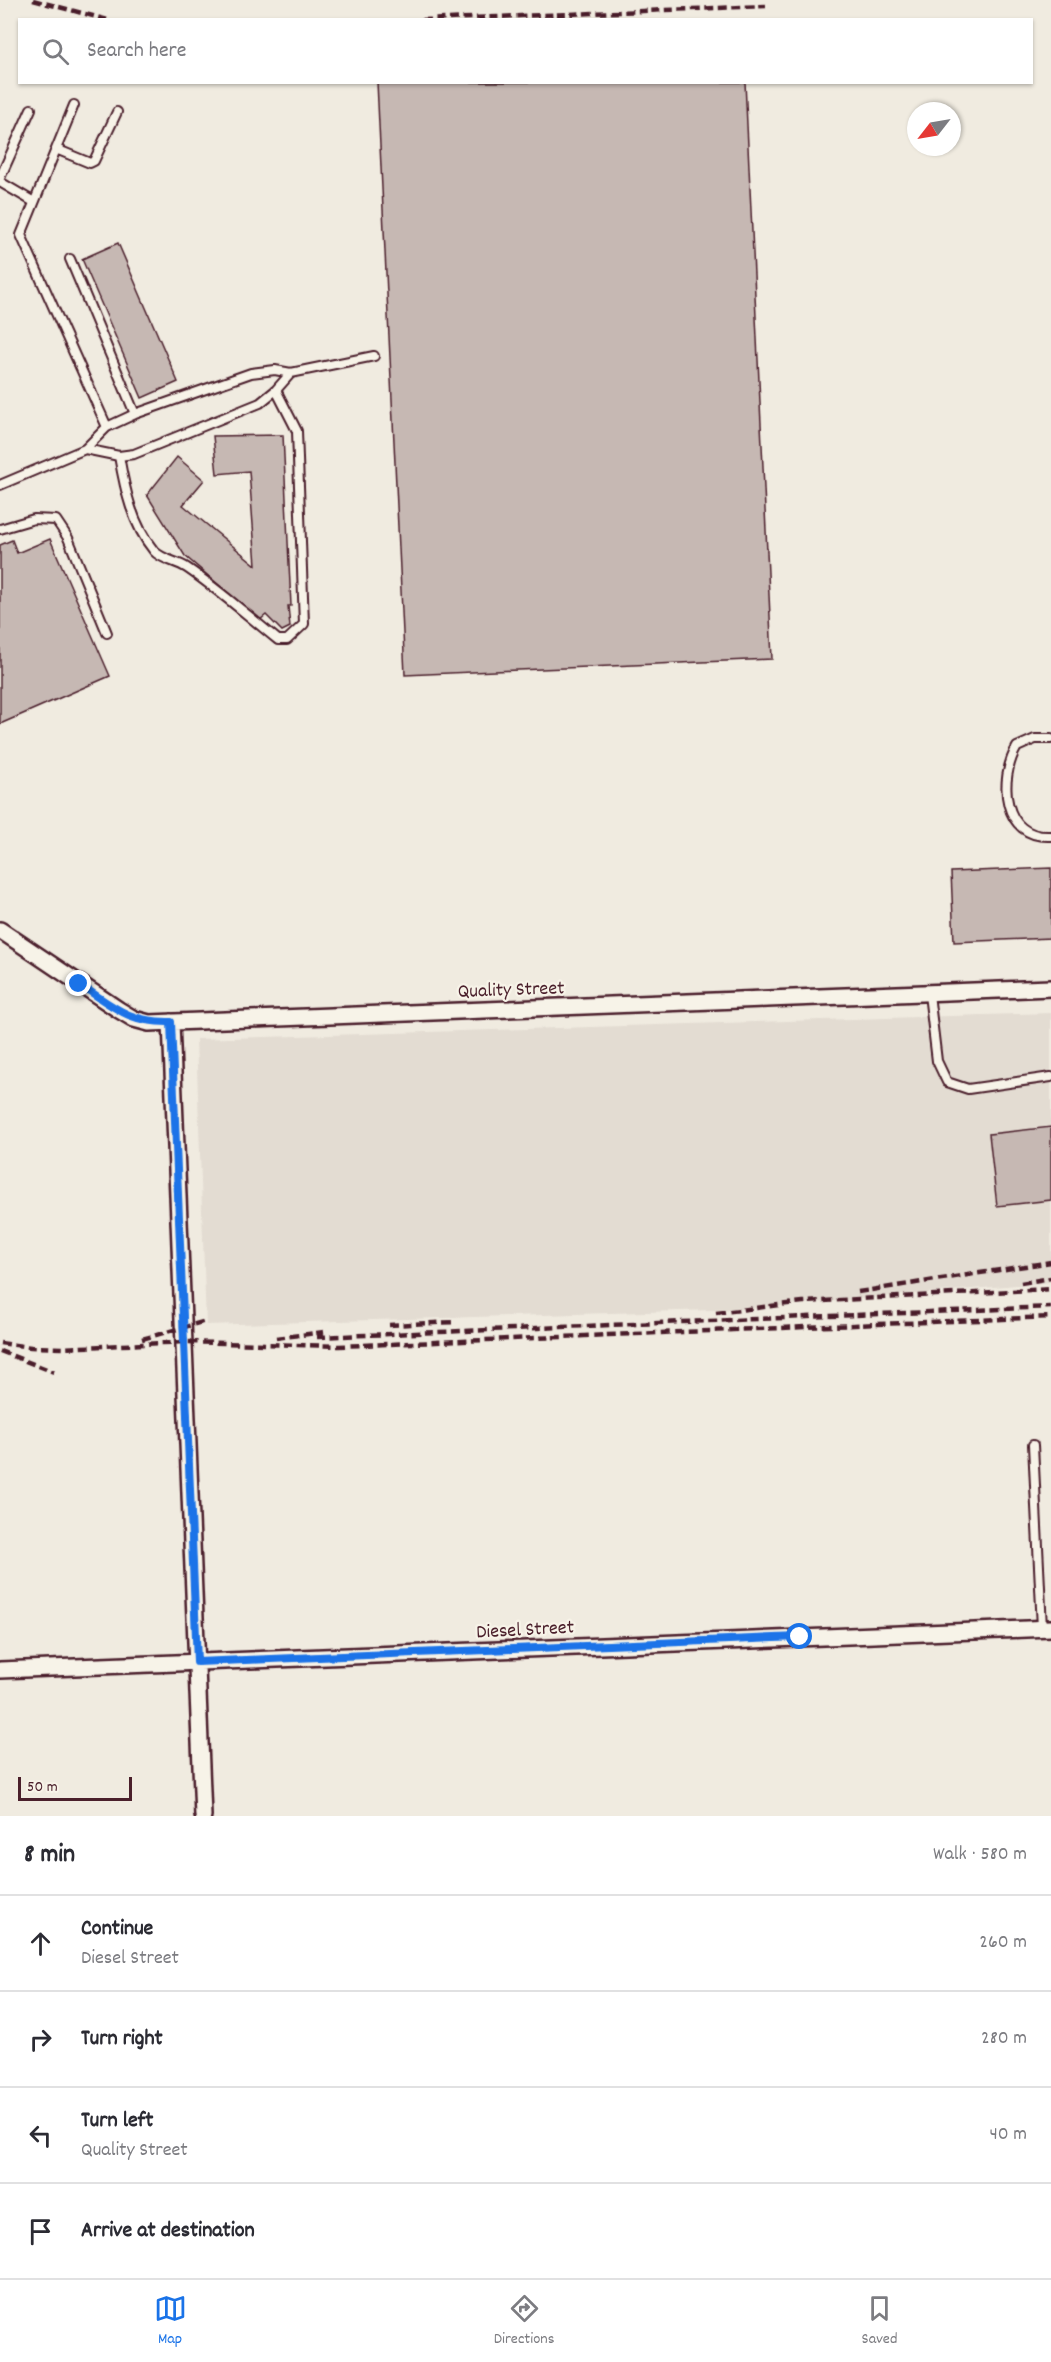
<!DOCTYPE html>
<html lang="en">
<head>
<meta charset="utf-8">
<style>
	:root { --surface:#fff; --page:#f7f7f7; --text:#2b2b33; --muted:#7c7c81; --line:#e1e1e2; --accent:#1a73e8 }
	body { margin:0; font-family:Dekko,sans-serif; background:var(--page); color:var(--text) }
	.compass { position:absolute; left:907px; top:102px; width:54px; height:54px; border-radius:50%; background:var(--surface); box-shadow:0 2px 4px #0004; rotate:239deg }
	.scale { position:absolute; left:18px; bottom:15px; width:114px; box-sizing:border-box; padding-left:6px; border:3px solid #4a1f2b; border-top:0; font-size:16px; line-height:21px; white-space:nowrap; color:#4a1f2b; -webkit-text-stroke:4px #f7f3e8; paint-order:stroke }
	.stop { position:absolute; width:18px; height:18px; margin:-14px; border:4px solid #1a73e8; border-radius:50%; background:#fff }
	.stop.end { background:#1a73e8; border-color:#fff; box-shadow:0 2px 6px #0008 }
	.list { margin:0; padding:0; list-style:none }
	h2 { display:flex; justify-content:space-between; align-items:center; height:78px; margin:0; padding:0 24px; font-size:26px }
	h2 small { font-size:20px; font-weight:400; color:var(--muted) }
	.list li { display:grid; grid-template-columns:39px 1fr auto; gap:18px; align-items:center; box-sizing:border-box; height:96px; padding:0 24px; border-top:2px solid var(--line) }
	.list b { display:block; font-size:22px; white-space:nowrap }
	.list p { margin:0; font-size:20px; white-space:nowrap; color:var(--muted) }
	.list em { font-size:20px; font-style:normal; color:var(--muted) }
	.icon { flex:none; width:33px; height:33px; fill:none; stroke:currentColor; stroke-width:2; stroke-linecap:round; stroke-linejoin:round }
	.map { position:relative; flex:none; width:1051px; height:1816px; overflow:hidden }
	.search { position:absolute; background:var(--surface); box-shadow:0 2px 4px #0004; left:18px; right:18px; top:18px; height:66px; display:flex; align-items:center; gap:15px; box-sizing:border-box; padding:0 21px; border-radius:0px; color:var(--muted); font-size:22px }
	.sheet { height:462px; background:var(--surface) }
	nav { display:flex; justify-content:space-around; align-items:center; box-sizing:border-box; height:84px; border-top:2px solid var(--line); background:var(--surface); font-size:16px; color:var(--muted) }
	nav a { display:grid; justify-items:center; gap:3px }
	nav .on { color:var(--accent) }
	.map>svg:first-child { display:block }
	.built { fill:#e3dcd2 }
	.building { fill:#c6b8b3; stroke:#4a1f2b; stroke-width:1.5 }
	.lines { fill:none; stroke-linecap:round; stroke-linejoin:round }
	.service-casing { stroke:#4a1f2b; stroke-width:12 }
	.minor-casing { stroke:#4a1f2b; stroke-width:20 }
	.service { stroke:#f7f3e8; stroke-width:8 }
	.minor { stroke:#f7f3e8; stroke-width:15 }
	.rail { stroke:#4a1f2b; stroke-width:4.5; stroke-dasharray:9 4.5; stroke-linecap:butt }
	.route { stroke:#1a73e8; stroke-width:8 }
	.labels { text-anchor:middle; stroke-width:4.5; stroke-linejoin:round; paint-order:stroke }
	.street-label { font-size:20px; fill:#4a1f2b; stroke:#f7f3e8 }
</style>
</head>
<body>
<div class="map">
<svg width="1051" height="1816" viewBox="0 0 1051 1816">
	<rect width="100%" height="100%" fill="#f0ebe0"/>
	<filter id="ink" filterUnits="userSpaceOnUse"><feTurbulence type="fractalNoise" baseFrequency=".0167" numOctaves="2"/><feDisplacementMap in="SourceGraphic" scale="12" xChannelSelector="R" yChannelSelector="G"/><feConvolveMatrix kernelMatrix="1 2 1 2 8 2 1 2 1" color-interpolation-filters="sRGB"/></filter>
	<g filter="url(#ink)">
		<!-- built -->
		<path class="built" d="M1051 1013V1282L747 1309 206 1325 196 1039Z"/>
		<!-- building -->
		<path class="building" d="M377 82H745L772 659 405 675Z
			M118 243 178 382 142 398 82 259Z
			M283 435 291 606H288L290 627 282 631 266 615 260 620 185 556 147 495 177 457 204 480 183 505 256 565 249 471 217 474 213 436Z
			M50 539 110 676 0 724V545L12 540 17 553Z
			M1051 868V938L954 942 951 872Z
			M1051 1127V1200L997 1206 989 1134Z"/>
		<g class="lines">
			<!-- service casing -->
			<g class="service-casing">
				<path id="service" d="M74 105 21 235 107 427
					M56 149 90 163 94 161 117 112
					M0 178 31 109
					M0 182 34 202
					M70 259 135 414
					M85 449 107 427 135 414 251 373 275 370 291 373 374 356
					M119 456C125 490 132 524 154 551 162 560 177 561 187 568 218 589 248 616 278 640H287L304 624 297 431 276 390
					M0 485 85 449 119 456 134 454 260 403 276 390 291 373
					M0 529 34 519 56 520 68 538 107 633
					M1051 739H1035L1017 747C998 779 1002 839 1051 836
					M929 994 937 1061 947 1082 968 1089 1051 1077
					M1033 1445 1042 1628"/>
			</g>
			<!-- minor casing -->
			<g class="minor-casing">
				<path id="minor" d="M0 930 119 1010 134 1019 149 1023 1051 988
					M171 1022 203 1816
					M0 1670 1051 1628"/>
			</g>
			<!-- service -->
			<use href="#service" class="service"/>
			<!-- minor -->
			<use href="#minor" class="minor"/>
			<!-- rail -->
			<path class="rail" d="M33 0 108 20
				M422 20 766 6
				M1021 1283 1051 1278
				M858 1292 1051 1262
				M716 1313 803 1302 1051 1289
				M389 1325 455 1322
				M317 1337 1051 1307
				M276 1338 324 1332
				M142 1339 206 1321
				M0 1343 31 1347 63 1348 184 1342 339 1346 1051 1317
				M0 1351 54 1372"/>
		</g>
	</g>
	<g class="lines" filter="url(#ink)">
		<!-- route -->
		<path class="route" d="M79 984C113 1006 128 1023 171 1022L197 1662 800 1637"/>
	</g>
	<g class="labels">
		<!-- street labels -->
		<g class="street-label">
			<text transform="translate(511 988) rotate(-2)" y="7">Quality Street</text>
			<text transform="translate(525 1628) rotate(-3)" y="7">Diesel Street</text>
		</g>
	</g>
</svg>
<svg class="compass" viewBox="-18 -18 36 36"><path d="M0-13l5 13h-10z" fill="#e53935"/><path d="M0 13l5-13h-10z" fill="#7c7c81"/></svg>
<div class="scale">50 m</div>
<div class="stop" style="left:800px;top:1637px"></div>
<div class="stop end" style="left:79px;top:984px"></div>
<div class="search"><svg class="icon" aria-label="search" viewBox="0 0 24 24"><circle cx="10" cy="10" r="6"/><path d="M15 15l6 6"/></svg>Search here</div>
</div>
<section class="sheet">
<h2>8 min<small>Walk · 580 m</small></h2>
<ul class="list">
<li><svg class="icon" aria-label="ahead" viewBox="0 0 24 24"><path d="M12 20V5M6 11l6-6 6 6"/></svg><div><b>Continue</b><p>Diesel Street</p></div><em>260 m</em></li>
<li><svg class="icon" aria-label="right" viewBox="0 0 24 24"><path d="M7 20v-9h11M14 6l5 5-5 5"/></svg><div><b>Turn right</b></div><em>280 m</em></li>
<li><svg class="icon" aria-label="left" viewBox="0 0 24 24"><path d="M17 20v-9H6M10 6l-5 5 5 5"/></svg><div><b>Turn left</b><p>Quality Street</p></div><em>40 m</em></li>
<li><svg class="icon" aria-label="arrive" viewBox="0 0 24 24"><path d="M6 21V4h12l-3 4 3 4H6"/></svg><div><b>Arrive at destination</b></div></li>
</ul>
</section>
<nav>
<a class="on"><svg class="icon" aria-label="map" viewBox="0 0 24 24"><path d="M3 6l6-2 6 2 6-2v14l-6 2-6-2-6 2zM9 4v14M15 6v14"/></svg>Map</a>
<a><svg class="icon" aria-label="directions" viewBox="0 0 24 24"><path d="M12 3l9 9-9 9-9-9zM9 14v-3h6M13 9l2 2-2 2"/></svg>Directions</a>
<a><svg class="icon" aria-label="saved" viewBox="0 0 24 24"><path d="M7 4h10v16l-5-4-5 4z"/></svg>Saved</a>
</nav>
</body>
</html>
